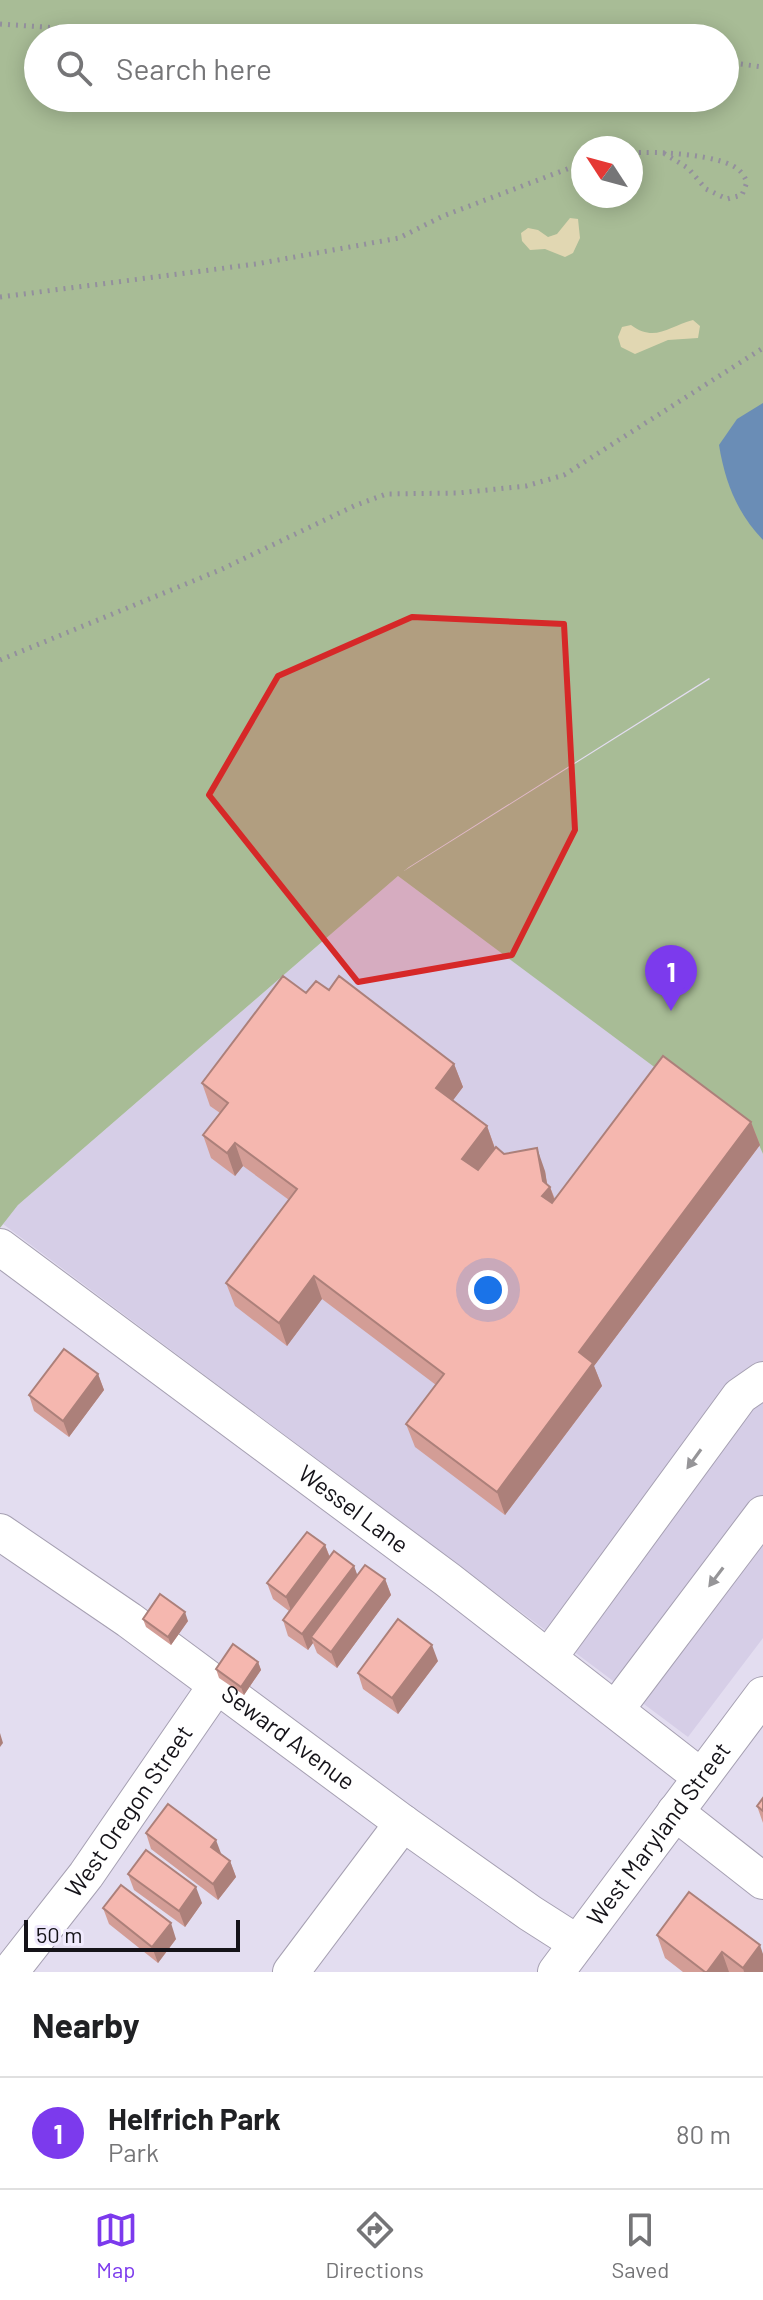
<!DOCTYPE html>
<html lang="en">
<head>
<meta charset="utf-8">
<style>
	:root { --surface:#fff; --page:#f6f6f6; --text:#202124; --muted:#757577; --line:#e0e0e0; --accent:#7c3aed }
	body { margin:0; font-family:Barlow,sans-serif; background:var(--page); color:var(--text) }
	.compass { position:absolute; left:571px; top:136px; width:72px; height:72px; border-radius:50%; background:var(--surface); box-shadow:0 4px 20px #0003; rotate:306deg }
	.scale { position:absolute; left:24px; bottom:20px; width:216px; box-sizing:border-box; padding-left:8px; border:4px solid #151319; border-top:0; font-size:22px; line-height:28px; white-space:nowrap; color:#151319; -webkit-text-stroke:6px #f0eafd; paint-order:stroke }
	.you { position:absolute; left:488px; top:1290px; width:28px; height:28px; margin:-20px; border:6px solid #fff; border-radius:50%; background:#1a73e8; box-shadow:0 0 0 12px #1a73e833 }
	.badge { display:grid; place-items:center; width:52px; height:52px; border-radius:50%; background:var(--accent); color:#fff; font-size:26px; font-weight:700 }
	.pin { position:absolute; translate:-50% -66px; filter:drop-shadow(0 2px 4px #0008) }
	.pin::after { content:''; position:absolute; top:42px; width:28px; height:24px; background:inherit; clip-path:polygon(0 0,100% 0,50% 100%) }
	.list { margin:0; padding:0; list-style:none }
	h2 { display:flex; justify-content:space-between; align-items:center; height:104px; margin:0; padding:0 32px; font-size:34px }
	h2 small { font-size:26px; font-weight:400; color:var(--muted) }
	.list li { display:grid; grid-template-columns:52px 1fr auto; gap:24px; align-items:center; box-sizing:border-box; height:112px; padding:0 32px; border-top:2px solid var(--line) }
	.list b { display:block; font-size:30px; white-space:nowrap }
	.list p { margin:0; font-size:26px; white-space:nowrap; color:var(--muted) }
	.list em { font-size:26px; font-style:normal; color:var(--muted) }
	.icon { flex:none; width:44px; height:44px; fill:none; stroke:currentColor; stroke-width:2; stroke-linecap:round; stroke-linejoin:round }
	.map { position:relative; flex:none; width:763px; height:1972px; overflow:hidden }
	.search { position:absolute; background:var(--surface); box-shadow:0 4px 20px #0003; left:24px; right:24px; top:24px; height:88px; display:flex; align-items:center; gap:20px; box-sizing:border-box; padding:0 28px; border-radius:44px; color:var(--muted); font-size:30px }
	.sheet { height:216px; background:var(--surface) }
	nav { display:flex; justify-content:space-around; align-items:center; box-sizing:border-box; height:112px; border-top:2px solid var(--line); background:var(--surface); font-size:22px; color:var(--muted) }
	nav a { display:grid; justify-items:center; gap:4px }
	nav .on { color:var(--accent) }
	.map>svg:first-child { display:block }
	.built { fill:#d6cee7 }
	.green { fill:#a8bc96; fill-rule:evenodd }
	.sand { fill:#e1d7b2 }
	.water { fill:#6a8db6 }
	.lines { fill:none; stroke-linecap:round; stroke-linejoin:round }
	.minor-casing { stroke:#a6a0b2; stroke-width:38 }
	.path { stroke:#938f9d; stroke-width:5; stroke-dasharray:2 6; stroke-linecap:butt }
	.minor { stroke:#fff; stroke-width:36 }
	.wall { fill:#d39d96 }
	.shaded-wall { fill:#ac807a }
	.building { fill:#f5b7af; stroke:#ac807a; stroke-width:2 }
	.oneway { fill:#969598 }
	.marked { fill:#d62828; fill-opacity:0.2; stroke:#d62828; stroke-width:6; stroke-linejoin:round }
	.labels { text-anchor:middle; stroke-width:6; stroke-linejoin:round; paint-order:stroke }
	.street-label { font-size:24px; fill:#151319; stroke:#f0eafd }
</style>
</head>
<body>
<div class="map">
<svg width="763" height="1972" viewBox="0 0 763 1972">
	<rect width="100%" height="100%" fill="#e3ddf0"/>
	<!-- built -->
	<path class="built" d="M398 876 760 1145 763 1154V1638L688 1737 3 1224 18 1205Z"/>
	<!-- green -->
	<path class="green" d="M0 0H763V1154L759 1145 398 876 18 1205 0 1228ZM38 38H725V98H38ZM583 148H631V196H583ZM709 678 710 679 404 871 409 867Z"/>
	<!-- sand -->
	<path class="sand" d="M570 218 578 219 580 238 573 253 565 257 545 249 530 250 522 241 521 233 528 228 538 230 548 237 557 234Z
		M693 320 700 326 698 338 668 340 635 354 621 347 618 337 622 327 631 325C655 343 669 326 693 320Z"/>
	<!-- water -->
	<path class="water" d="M763 403V540C737 513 725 482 719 445L737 419Z"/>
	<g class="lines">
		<!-- minor casing -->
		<g class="minor-casing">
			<g id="minor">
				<path id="s1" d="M0 1247 448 1580 701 1777"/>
				<path id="s2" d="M0 1532 129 1620 403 1823 530 1913 577 1943"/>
				<path d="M549 1657 740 1396 763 1380"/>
				<path d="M616 1709 763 1514"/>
				<path d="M675 1812 763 1881"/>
				<path id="s3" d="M10 1972 86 1875 216 1686"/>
				<path d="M291 1972 403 1823"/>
				<path id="s4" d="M556 1972 763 1695"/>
			</g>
		</g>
		<!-- path -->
		<path class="path" d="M0 24 88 30 293 31 421 38
			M725 62 763 67
			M631 153C654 151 724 154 740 171 743 174 745 178 747 182L742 195 727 199 706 189 688 168 660 151
			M0 297 256 264 399 238 443 216 583 163
			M0 660 220 570 354 506 386 494 458 493 526 486 564 475 763 348"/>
		<!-- minor -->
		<use href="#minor" class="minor"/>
	</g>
	<!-- wall -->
	<path class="wall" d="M329 990 454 1064 463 1087 453 1100 487 1126 495 1148 504 1154 545 1171 547 1185 550 1187 555 1199 751 1122 760 1145 594 1366 602 1386 505 1515 415 1447 406 1424 436 1385 322 1299 287 1346 235 1306 226 1283 289 1200 243 1166 235 1176 211 1158 203 1135 220 1113 210 1106 202 1083 306 993Z
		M98 1374 104 1390 69 1437 34 1411 29 1395Z
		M325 1545 330 1557 354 1566 357 1576 385 1579 391 1595 337 1668 317 1653 313 1643 308 1650 288 1636 283 1620 289 1611 273 1599 267 1583Z
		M143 1619 188 1621 171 1645 146 1627Z
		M438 1661 398 1714 363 1689 358 1673Z
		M258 1662 261 1670 244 1695 219 1678 216 1669Z
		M763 1798V1823L757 1806Z
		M146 1833 221 1855 230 1861 236 1877 218 1900 151 1849Z
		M128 1874 202 1903 185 1927 134 1890Z
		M103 1908 176 1939 158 1963 109 1924Z
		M657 1935 763 1954V1972H683L665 1958Z"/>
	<!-- shaded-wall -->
	<path class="shaded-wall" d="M454 1064 463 1087 445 1111 436 1088Z
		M751 1122 760 1145 594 1366 602 1386 505 1515 497 1492 579 1352Z
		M487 1126 495 1149 470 1182 462 1159Z
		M235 1143 243 1166 235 1176 227 1153Z
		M537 1148 545 1171 548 1189 550 1187 558 1210 542 1196 543 1181Z
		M314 1276 322 1299 287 1346 279 1323Z
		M98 1374 104 1390 69 1437 63 1421Z
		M325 1545 331 1561 292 1613 286 1597Z
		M354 1566 360 1582 311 1637 313 1643 308 1650 302 1634Z
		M385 1579 391 1595 337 1668 331 1652Z
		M185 1612 188 1621 171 1645 168 1637Z
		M432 1645 438 1661 398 1714 392 1698Z
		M258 1662 261 1670 244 1695 241 1687Z
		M0 1733 3 1743 0 1747Z
		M216 1840 222 1856 211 1847Z
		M230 1861 236 1877 218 1900 213 1884Z
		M196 1887 202 1903 185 1927 179 1911Z
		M171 1923 176 1939 158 1963 152 1947Z
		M760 1945 763 1954V1972H744L743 1968Z
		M722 1952 729 1972H707Z"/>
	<!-- building -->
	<path class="building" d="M283 976 306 993 316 981 329 990 339 976 454 1064 436 1088 487 1126 462 1159 478 1170 496 1147 504 1154 537 1148 543 1181 550 1187 542 1196 552 1203 663 1056 751 1122 579 1352 593 1363 497 1492 406 1424 444 1374 314 1276 279 1323 226 1283 297 1189 235 1143 227 1153 203 1135 228 1103 202 1083Z
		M64 1349 98 1374 63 1421 29 1395Z
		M307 1532 325 1545 286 1597 267 1583Z
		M334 1551 354 1566 302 1634 283 1620Z
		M365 1565 385 1579 331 1652 311 1637Z
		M160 1594 185 1612 168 1637 143 1619Z
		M398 1619 432 1645 392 1698 358 1673Z
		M233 1644 258 1662 241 1687 216 1669Z
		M763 1798V1811L757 1806Z
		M168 1804 216 1840 211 1847 230 1861 213 1884 146 1833Z
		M146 1850 196 1887 179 1911 128 1874Z
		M121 1885 171 1923 152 1947 103 1908Z
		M689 1892 760 1945 743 1968 722 1952 707 1972H705L657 1935Z"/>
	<!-- one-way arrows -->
	<defs><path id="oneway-solid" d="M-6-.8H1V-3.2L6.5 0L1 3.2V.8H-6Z" transform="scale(2)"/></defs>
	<g class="oneway">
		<use href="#oneway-solid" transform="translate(694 1459) rotate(126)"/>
		<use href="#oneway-solid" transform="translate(716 1577) rotate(127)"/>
	</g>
	<!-- marked area -->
	<path class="marked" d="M412 617 564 624 575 830 512 955 358 982 209 795 278 676Z"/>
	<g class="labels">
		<!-- street labels -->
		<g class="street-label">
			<text dy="8" stroke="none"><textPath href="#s1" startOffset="440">Wessel Lane</textPath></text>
			<text dy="8" stroke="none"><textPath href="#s2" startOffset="354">Seward Avenue</textPath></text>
			<text dy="8" stroke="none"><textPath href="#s3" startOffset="200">West Oregon Street</textPath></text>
			<text dy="8" stroke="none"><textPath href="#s4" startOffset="172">West Maryland Street</textPath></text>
		</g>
	</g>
</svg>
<svg class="compass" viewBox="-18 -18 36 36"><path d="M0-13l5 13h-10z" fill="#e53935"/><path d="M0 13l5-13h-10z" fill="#757577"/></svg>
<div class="scale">50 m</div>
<div class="you"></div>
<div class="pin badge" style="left:671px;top:1011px">1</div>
<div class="search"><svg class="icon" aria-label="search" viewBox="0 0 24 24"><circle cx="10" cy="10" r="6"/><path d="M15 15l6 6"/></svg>Search here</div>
</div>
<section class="sheet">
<h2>Nearby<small></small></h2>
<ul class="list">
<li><span class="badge">1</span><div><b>Helfrich Park</b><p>Park</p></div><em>80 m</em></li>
</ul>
</section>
<nav>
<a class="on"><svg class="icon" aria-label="map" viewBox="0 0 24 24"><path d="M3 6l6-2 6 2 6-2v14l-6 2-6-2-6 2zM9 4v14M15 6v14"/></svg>Map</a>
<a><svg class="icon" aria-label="directions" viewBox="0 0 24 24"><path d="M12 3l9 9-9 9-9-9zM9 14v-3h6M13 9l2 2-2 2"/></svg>Directions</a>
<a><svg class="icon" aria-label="saved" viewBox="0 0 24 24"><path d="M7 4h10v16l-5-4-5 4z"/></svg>Saved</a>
</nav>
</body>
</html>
